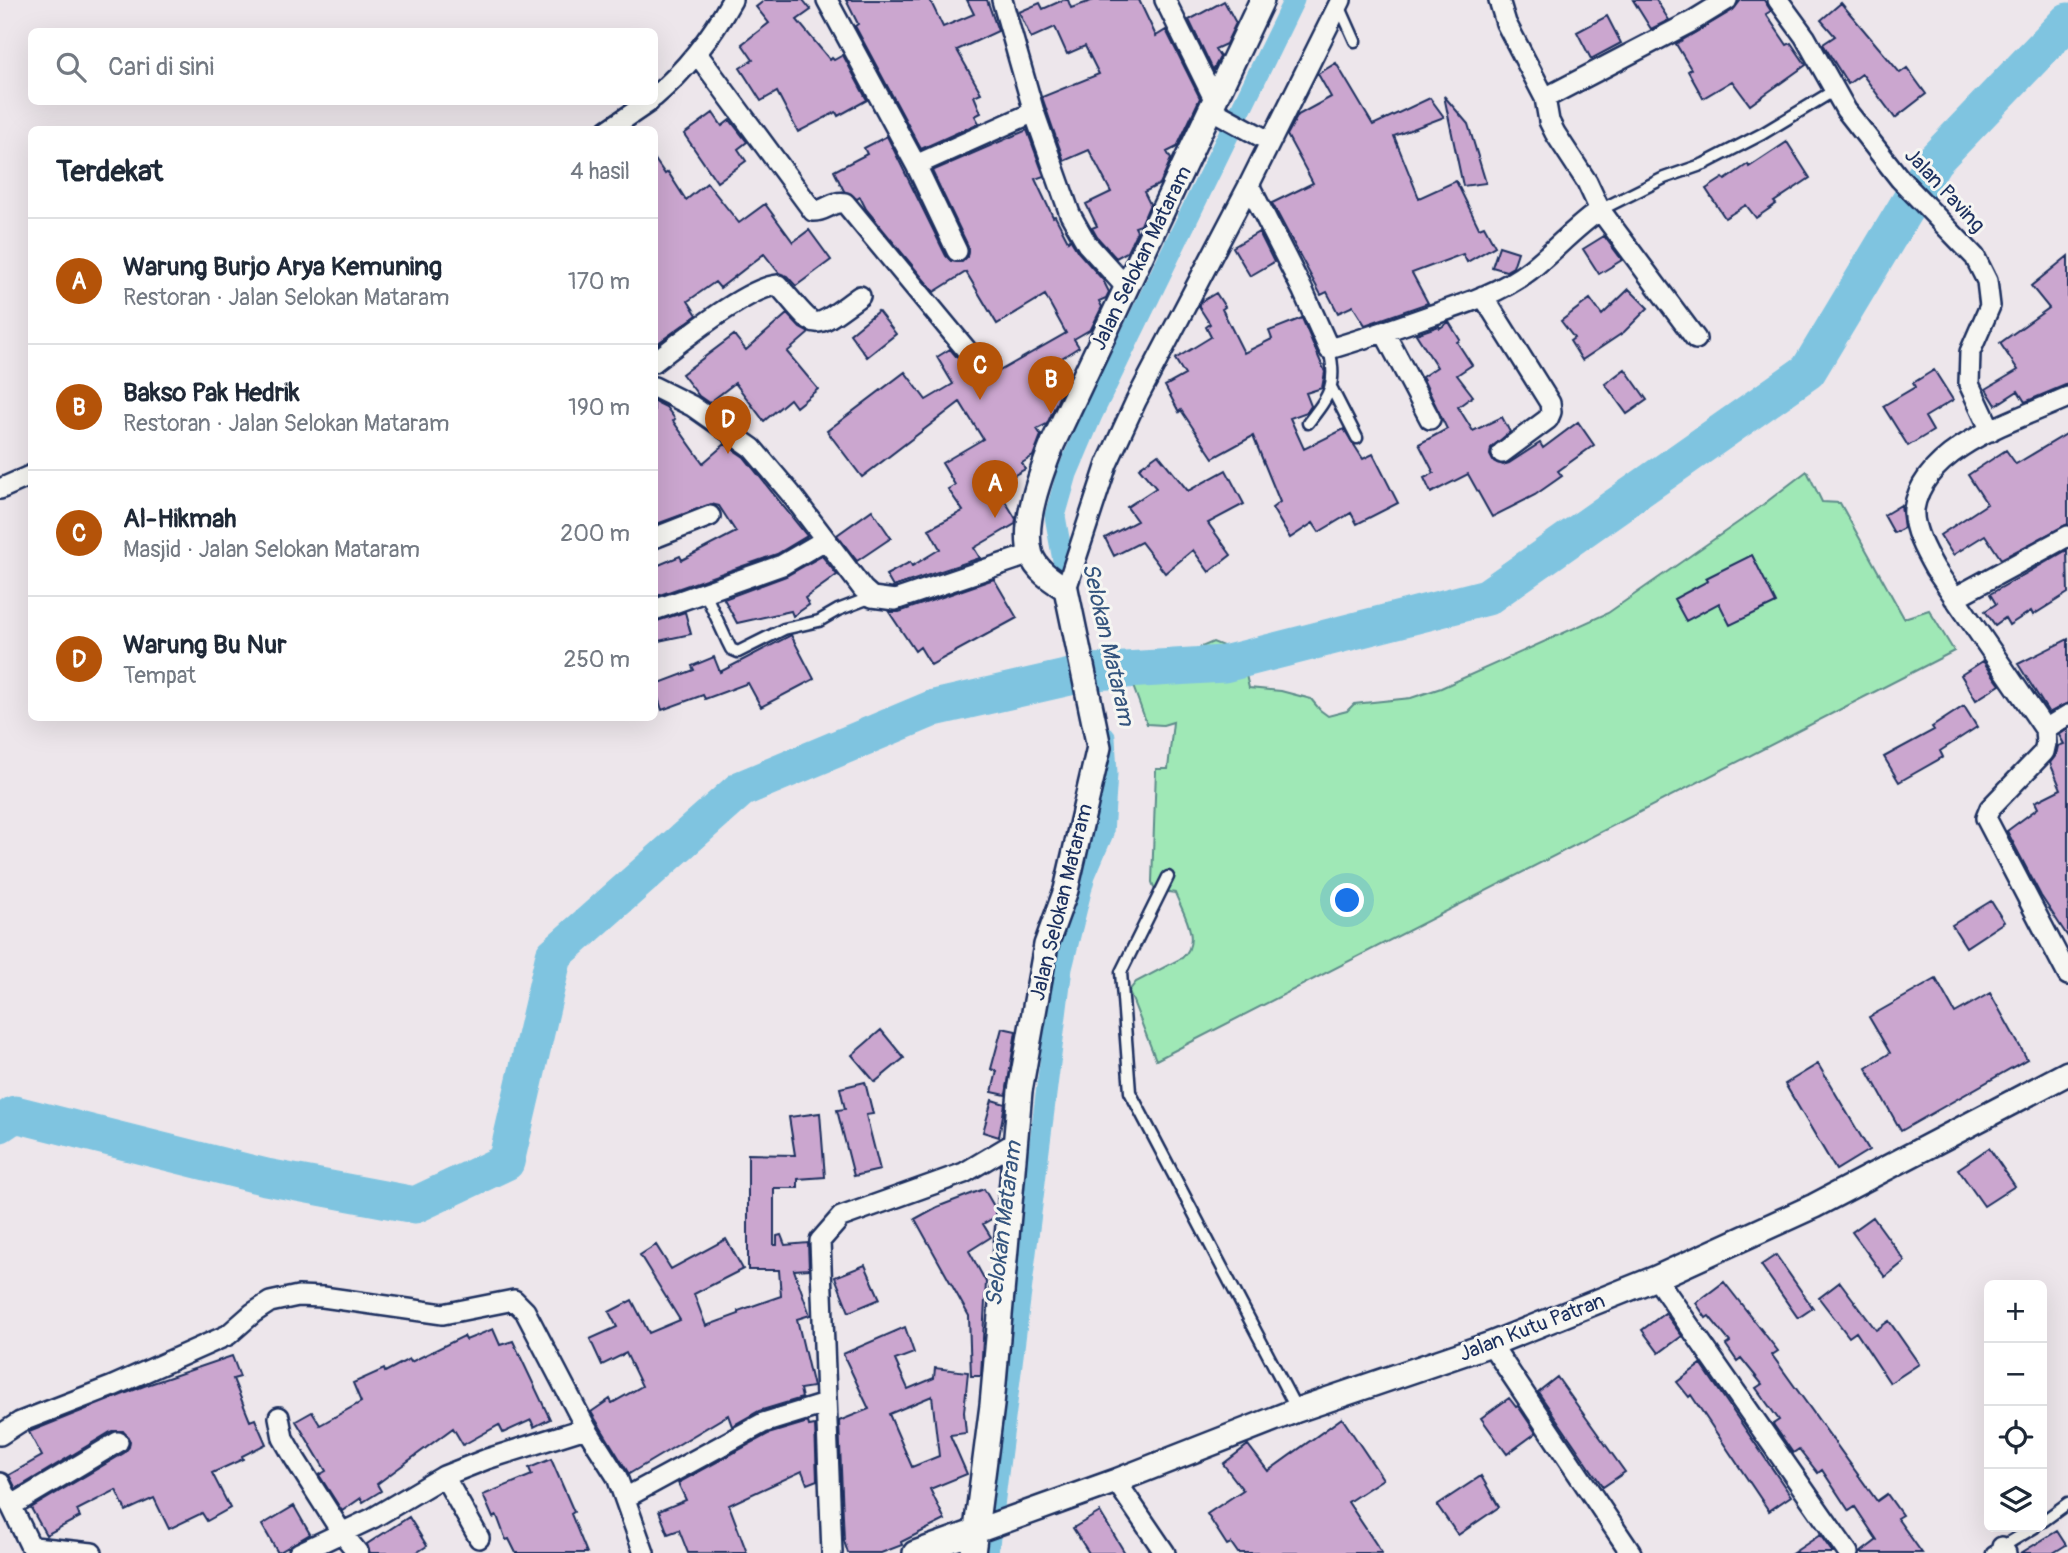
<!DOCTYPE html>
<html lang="id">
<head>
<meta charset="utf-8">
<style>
	:root { --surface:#fff; --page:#f2f2f3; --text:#1f2937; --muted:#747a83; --line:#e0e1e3; --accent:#b45309 }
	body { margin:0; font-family:Pangolin,sans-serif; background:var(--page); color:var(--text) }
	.controls { position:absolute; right:21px; bottom:21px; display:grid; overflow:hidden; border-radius:10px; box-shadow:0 7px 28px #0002 }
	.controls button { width:63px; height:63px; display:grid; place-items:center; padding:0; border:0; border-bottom:2px solid var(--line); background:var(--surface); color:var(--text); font:35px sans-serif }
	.you { position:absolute; left:1348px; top:901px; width:24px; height:24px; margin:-18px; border:5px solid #fff; border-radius:50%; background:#1a73e8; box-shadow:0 0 0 10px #1a73e833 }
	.badge { display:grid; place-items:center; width:46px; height:46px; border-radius:50%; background:var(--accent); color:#fff; font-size:23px; font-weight:700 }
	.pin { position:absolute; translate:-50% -58px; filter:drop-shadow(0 2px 4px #0008) }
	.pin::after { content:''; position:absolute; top:37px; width:24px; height:21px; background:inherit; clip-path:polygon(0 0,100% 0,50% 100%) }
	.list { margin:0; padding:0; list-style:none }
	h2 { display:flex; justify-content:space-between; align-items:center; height:91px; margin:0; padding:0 28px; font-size:30px }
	h2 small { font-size:23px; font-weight:400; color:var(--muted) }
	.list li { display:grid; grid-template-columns:46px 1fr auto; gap:21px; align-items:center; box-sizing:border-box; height:126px; padding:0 28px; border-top:2px solid var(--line) }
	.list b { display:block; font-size:26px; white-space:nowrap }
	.list p { margin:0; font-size:23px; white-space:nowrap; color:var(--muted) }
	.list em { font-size:23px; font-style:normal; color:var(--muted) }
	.icon { flex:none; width:38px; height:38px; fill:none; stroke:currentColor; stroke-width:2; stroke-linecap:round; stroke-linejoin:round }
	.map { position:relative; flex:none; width:2068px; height:1553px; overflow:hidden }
	.search { position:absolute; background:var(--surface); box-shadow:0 7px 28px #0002; left:28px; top:28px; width:630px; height:77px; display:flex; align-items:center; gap:18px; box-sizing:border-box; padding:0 24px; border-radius:10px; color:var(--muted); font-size:26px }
	.panel { position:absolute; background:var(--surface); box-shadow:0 7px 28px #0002; left:28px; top:126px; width:630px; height:595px; border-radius:10px }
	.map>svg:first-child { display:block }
	.green { fill:#9fe8b6; stroke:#5d8c8a; stroke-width:2 }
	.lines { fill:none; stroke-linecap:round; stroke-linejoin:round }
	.canal { stroke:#7fc4e0; stroke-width:21 }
	.river { stroke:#7fc4e0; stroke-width:37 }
	.building { fill:#cba6cf; stroke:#1b2f5e; stroke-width:2; fill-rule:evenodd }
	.service-casing { stroke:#1b2f5e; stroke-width:15 }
	.minor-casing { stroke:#1b2f5e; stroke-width:24 }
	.tertiary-casing { stroke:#1b2f5e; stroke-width:28 }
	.service { stroke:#f6f6f2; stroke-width:10 }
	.minor { stroke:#f6f6f2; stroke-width:19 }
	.tertiary { stroke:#f6f6f2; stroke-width:23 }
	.labels { text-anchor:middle; stroke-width:6; stroke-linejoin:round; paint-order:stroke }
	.street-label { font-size:21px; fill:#1b2f5e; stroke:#f6f6f2 }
	.water-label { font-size:23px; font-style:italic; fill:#34547e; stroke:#f6f6f2 }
</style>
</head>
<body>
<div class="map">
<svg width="2068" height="1553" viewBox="0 0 2068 1553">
	<rect width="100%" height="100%" fill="#ede6eb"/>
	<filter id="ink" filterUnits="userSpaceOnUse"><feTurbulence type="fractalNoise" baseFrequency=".0143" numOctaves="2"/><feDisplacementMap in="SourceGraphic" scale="14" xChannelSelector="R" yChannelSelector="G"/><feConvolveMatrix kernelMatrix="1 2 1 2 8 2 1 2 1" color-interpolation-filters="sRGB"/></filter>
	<g filter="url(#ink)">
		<!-- green -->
		<path class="green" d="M1807 471 1822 502 1840 503 1904 618 1929 610 1954 651 1156 1060 1129 991 1136 982 1182 958C1202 941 1183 913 1175 893L1155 890 1152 882 1156 769H1168L1173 722 1163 725 1147 724 1130 678 1132 670 1152 655 1190 652 1213 642 1241 653 1249 688 1281 691 1311 699 1320 710 1328 716 1347 711 1354 704 1411 698 1441 688 1608 613 1756 510Z"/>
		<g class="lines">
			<!-- canal -->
			<path class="canal" d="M1069 594 1055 516 1067 474 1092 415 1294 0
				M988 1553 1062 968 1085 875 1103 833 1107 774 1105 737"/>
			<!-- river -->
			<path class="river" d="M0 1124 15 1114 266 1177 415 1205 506 1162 554 955 741 789 934 708 1092 672 1224 664 1487 597 1808 371 1934 161 2068 21"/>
		</g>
		<!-- building -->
		<path class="building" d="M765 0H803L811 10 797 20 830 60 832 58 834 60 843 55 867 100 838 116 836 112 798 132 777 92 761 101 740 68 753 60 742 44 769 23 756 7Z
			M846 0H930L943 27 974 14 967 0H987L998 31 957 50 981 93 974 96 981 113 975 116 979 123 921 149 855 26 858 24Z
			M1063 0H1068L1071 8 1094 0H1139L1156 36 1166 30 1200 98 1177 147 1167 152 1171 159 1160 184 1144 192 1150 204 1141 225 1135 227 1137 231 1127 252 1116 258 1097 237 1092 228 1097 226 1086 204 1111 192 1089 150 1064 161 1042 97 1099 74 1085 46 1067 54 1055 27 1031 38 1019 12 1040 3 1043 9Z
			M1633 0H1656L1669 20 1651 29Z
			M1741 0H1764L1771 11 1766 14 1787 45 1791 43 1806 65 1750 105 1732 81 1703 98 1688 71 1691 69 1676 44 1733 10Z
			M1224 1 1236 23 1226 44 1215 49 1220 57 1213 70 1189 20Z
			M1841 3 1900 73 1907 68 1926 94 1895 118 1862 74 1848 84 1823 44 1835 36 1821 20Z
			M1607 16 1621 43 1591 59 1577 32Z
			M1336 63 1373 125 1430 98 1444 117 1394 136 1419 198 1456 181 1479 228 1484 226 1495 246 1467 262 1463 254 1412 273 1428 303 1365 325 1353 306 1338 313 1327 292 1321 295 1272 203 1313 183 1287 135 1298 115 1331 97 1318 74Z
			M1444 96 1468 124 1486 183 1463 186Z
			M713 113 722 126 730 120 747 142 738 149 746 161 717 182 684 134Z
			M1027 130 1044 176 1035 179 1053 217 1055 216 1068 241 1070 239 1078 252 1103 280 1109 292 1106 298 1099 301 1102 307 1091 329 1074 339 1079 347 1057 361 1067 380 1047 424 1037 429 1041 435 1033 456 1022 463 1025 469 996 486 1016 519 1015 524 974 548 980 558 893 587 886 575 910 562 912 566 940 549 929 529 963 511 948 489 955 485 942 463 983 439 960 402 862 477 827 431 905 372 926 400 953 384 937 357 950 349 965 367 973 371 981 369 987 378 1066 333 1045 295 997 324 966 272 934 292 866 209 860 197 857 199 844 191 834 171 867 154 864 148 887 136 946 256 951 261 962 262 967 257 968 246 932 171Z
			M1787 142 1810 178 1774 202 1776 204 1756 218 1746 205 1725 218 1706 189 1723 178 1725 180 1748 164 1749 167Z
			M654 158 665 174 668 172 686 200 707 183 739 223 765 204 793 242 809 230 831 260 796 286 787 276 779 273 764 254 720 288 715 282 688 301 697 315 654 346Z
			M1259 232 1274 262 1250 276 1233 247Z
			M1604 236 1622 260 1599 274 1583 249Z
			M1499 246 1518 252 1513 267 1506 271 1492 267Z
			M2068 256V384L2025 402 2018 391 1996 405 1986 389 2018 370 2000 343 2049 308 2031 286Z
			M1629 289 1648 308 1624 332 1582 360 1570 341 1574 338 1561 321 1590 299 1602 315Z
			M1216 293 1225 307 1222 309 1244 353 1272 339 1269 331 1302 318 1325 372 1322 388 1306 393 1311 406 1307 412 1290 418 1304 449 1344 429 1363 459 1373 454 1398 503 1357 524 1351 513 1319 532 1313 523 1290 538 1272 508 1280 502 1253 436 1213 458 1181 410 1179 412 1165 386 1185 375 1175 359 1211 337 1206 327 1210 324 1199 307 1201 302Z
			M878 311 896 334 867 357 850 334Z
			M787 314 800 328 809 333 787 352 818 389 796 407 790 399 764 421 735 383 709 403 699 396 682 374 734 335 746 350Z
			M1449 322 1460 340 1457 342 1472 365 1457 375 1473 396 1458 407 1473 431 1502 417 1510 432 1491 448 1490 455 1493 461 1503 465 1509 463 1540 443 1543 448 1578 422 1594 445 1558 471 1562 476 1535 495 1492 517 1468 474 1431 493 1424 478 1434 473 1419 444 1447 429 1422 377 1437 367 1416 334 1439 326 1440 328Z
			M1625 369 1647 400 1627 414 1605 384Z
			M1934 370 1953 400 1925 417 1933 431 1908 446 1883 406 1915 387 1913 383Z
			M654 401 666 407 675 419 673 421 703 463 725 444 744 457 807 536 777 554 654 597V567L680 556 682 560 736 532 719 506 711 504 654 525Z
			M2068 433V524L2001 559 1985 535 1953 555 1940 535 1987 504 1968 475 2006 450 2016 464Z
			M1158 454 1188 491 1226 470 1244 504 1208 523 1231 555 1209 572 1193 550 1165 573 1141 542 1114 556 1105 538 1137 521 1127 507 1156 488 1139 468Z
			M1901 505 1904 528 1894 533 1884 515Z
			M872 510 891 538 857 561 837 535Z
			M2067 550 2068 593 2033 615 2031 611 2009 625 2005 618 1995 625 1985 611 1996 604 1990 594Z
			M1752 555 1776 603 1730 625 1719 603 1686 621 1674 599 1708 581 1706 578Z
			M822 556 837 575 805 598 809 605 793 616 791 611 737 623 724 599 786 576Z
			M994 579 1017 618 931 665 920 647 915 651 889 612H899Z
			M685 612 691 634 654 642V622Z
			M791 635 814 679 761 707 748 683 705 699 703 695 662 710 654 685 694 670 692 666 714 657 720 672Z
			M2068 639V703L2049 713 2018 664Z
			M1983 661 2000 685 1976 700 1961 675Z
			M1964 706 1977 727 1940 751 1943 757 1899 782 1884 757 1934 730 1932 727Z
			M2068 729V937L2041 896 2007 831 2038 808 2035 802 2061 789 2050 763 2056 755 2058 746 2064 744 2059 735Z
			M1991 901 2004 922 1966 947 1952 925Z
			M1936 979 1955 1013 1990 993 2027 1059 1901 1131 1866 1068 1890 1053 1869 1017Z
			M1002 1028 1016 1031 1006 1095 992 1092 997 1071 991 1069Z
			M881 1030 904 1058 875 1082 852 1055Z
			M1818 1064 1869 1150 1836 1170 1785 1084Z
			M865 1082 873 1114 866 1115 880 1170 854 1176 837 1110 845 1109 840 1088Z
			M992 1100 1005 1104 999 1137 983 1132Z
			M820 1113 825 1177 798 1179V1188H774V1245H777V1236L781 1235 785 1245 808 1243 809 1269 794 1270 810 1315 797 1319 813 1387 800 1389 802 1398 759 1411 732 1426 728 1415 629 1474 591 1412 610 1399 612 1403 642 1386 626 1353 602 1365 590 1339 617 1327 609 1312 632 1300 649 1333 680 1320 640 1255 656 1245 671 1269 726 1239 743 1269 694 1294 706 1326 739 1314 738 1311 781 1296 779 1270H748V1154L795 1155 789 1117Z
			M1989 1148 2015 1186 1984 1206 1958 1169Z
			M984 1189 995 1208V1217L983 1224 991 1237 969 1251 986 1282 981 1376H971L969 1316 915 1219 937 1207Z
			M1873 1217 1905 1261 1885 1277 1852 1232Z
			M1776 1255 1813 1308 1798 1318 1761 1265Z
			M865 1265 880 1299 849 1312 835 1277Z
			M1724 1282 1778 1351 1772 1355 1877 1501 1887 1494 1902 1515 1897 1518 1922 1553H1860L1877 1540 1855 1507 1849 1511 1822 1470 1818 1473 1799 1449 1793 1453 1773 1424 1779 1420 1756 1388 1762 1384 1741 1358 1737 1361 1726 1345 1730 1342 1709 1316 1706 1318 1696 1303Z
			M1840 1282 1876 1330 1889 1321 1919 1364 1890 1383 1856 1332 1849 1337 1819 1298Z
			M1665 1313 1682 1336 1659 1353 1642 1330Z
			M905 1327 914 1353 895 1360 908 1389 934 1378 935 1368 968 1372 964 1412 966 1433 950 1435 967 1474 930 1489 945 1520 901 1542 902 1545 881 1553H848L844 1541 839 1421 869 1409 843 1354ZM932 1396 939 1456 912 1467 889 1414Z
			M493 1329 500 1345 513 1341 550 1419 534 1427 531 1420 503 1433 499 1425 463 1445 453 1428 377 1484 381 1491 363 1502 361 1498 342 1511 319 1475 326 1471 296 1421 312 1412 320 1425 361 1402 353 1383 384 1369 385 1372 409 1359 411 1362 464 1336 466 1340Z
			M232 1356 240 1377 233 1379 250 1421 255 1419 266 1444 242 1456 243 1459 212 1473 230 1508 207 1521 202 1513 169 1529 154 1498 126 1511 116 1490 77 1510 80 1517 46 1535 31 1508 124 1453 129 1447 130 1441 123 1431H112L16 1489 9 1475 42 1456 29 1432 144 1386Z
			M1701 1364 1791 1496 1769 1511 1691 1395 1689 1397 1677 1382Z
			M1557 1377 1625 1472 1603 1487 1538 1392Z
			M1509 1398 1516 1407 1518 1406 1536 1433 1507 1454 1481 1418Z
			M1342 1418 1383 1479 1348 1502 1382 1553H1238L1231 1543 1227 1545 1207 1514 1243 1490 1223 1464 1248 1445 1268 1471Z
			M808 1422 809 1426 815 1425 817 1480 807 1484 802 1471 729 1505 747 1553H688L679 1530 668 1534 659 1511 686 1500 678 1483 768 1434Z
			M551 1459 574 1512 571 1514 587 1553H516L509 1539 506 1540 497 1516 493 1518 483 1495 532 1475 529 1468Z
			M1481 1476 1499 1507 1458 1535 1437 1505Z
			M294 1506 310 1534 278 1553 262 1525Z
			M1100 1512 1125 1553H1089L1073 1528Z
			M409 1517 427 1546 416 1553H370L367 1544Z
			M2057 1531 2066 1545 2053 1553H2021Z
			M1820 1535 1833 1553H1793Z"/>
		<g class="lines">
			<!-- service casing -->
			<g class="service-casing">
				<path id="service" d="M1339 5 1355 41
					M1600 210 1664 178 1704 164 1762 134 1835 90
					M1332 389 1357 438
					M1308 423C1329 396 1338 384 1329 349
					M705 593 727 641 731 649 738 652 784 629 819 621 838 610 872 597
					M1168 877 1121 972 1130 1092 1297 1410
					M2042 1522 2068 1503
					M1992 1553 2035 1527"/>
			</g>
			<!-- minor casing -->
			<g class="minor-casing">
				<path id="minor" d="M827 0 916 165 957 251
					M1002 0 1034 112 1070 214 1087 244 1126 287
					M1165 0 1215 101
					M1499 0 1506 23 1545 98 1691 22 1727 0
					M1778 0 1805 37 1846 110 1900 179 1975 257 1987 281 1990 306 1970 352 1969 384 1991 431
					M698 55 813 211C825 212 833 200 845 203L974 359
					M654 97C687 69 711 38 732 0
					M1212 110 1269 141
					M608 130 649 102
					M916 165 1034 112
					M1249 185 1303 291 1329 349C1364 339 1398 327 1432 315 1465 304 1502 292 1530 270 1554 251 1574 228 1600 210L1587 182 1555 133 1549 121 1545 98
					M1600 210 1696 339
					M1483 296 1550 403 1551 412 1548 419 1502 453
					M1384 332 1430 419
					M654 362C681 342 747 287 778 285 820 332 808 333 860 296
					M654 387 692 406 752 448 791 494 863 589 872 597 895 600 1031 554
					M2068 397C2017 420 1924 446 1914 509 1912 528 1926 553 1935 569L2045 729 2046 743 2044 752 1990 808 1986 818 2068 975
					M0 489 32 475
					M654 538 710 516
					M1066 589 1107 464 1136 401 1249 185 1341 0
					M1954 598 2068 536
					M654 610 782 565 825 540
					M2045 729 2068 715
					M1656 1278 1848 1553
					M1491 1344 1631 1553
					M279 1417 283 1438 295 1459 342 1533 358 1553
					M0 1435 20 1422 113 1386 228 1335 253 1313 270 1302 298 1296 323 1297 443 1314 514 1300 525 1311 586 1428 617 1477 644 1553
					M444 1476 479 1538
					M1116 1481 1165 1553
					M0 1483 30 1545 34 1547 92 1553
					M625 1498 763 1423 825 1404
					M11 1506 118 1442
					M2002 1547 2006 1553
					M299 1553 373 1518 444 1476 487 1459 586 1428
					M832 1553 820 1241 841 1217 964 1173 1016 1142"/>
			</g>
			<!-- tertiary casing -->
			<g class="tertiary-casing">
				<path id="tertiary" d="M915 1553 1116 1481 1297 1410 1491 1344 1656 1278 1814 1206 2068 1073
					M973 1553 992 1405 1020 1091 1046 945 1066 890 1099 747 1066 589C1052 580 1037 571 1031 555 1021 524 1042 471 1053 443L1262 0"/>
			</g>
			<!-- service -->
			<use href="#service" class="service"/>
			<!-- minor -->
			<use href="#minor" class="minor"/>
			<!-- tertiary -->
			<use href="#tertiary" class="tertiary"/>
		</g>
	</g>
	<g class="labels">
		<!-- street labels -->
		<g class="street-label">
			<text transform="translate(1945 190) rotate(47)" y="7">Jalan Paving</text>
			<text transform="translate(1141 258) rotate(-64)" y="7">Jalan Selokan Mataram</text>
			<text transform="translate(1061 902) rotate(-76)" y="7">Jalan Selokan Mataram</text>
			<text transform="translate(1532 1327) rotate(-21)" y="7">Jalan Kutu Patran</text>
		</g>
		<!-- water labels -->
		<g class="water-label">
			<text transform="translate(1109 644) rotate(77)" y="8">Selokan Mataram</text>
			<text transform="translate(1003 1224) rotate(-83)" y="8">Selokan Mataram</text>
		</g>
	</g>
</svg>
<div class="controls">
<button>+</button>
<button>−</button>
<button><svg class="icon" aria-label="locate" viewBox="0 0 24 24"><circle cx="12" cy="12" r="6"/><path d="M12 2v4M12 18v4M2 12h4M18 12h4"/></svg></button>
<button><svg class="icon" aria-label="layers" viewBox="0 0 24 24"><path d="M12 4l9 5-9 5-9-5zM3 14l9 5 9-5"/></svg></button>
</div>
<div class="you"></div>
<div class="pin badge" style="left:995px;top:518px">A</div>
<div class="pin badge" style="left:1051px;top:414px">B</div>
<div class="pin badge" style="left:980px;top:400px">C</div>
<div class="pin badge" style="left:728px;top:454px">D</div>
<div class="search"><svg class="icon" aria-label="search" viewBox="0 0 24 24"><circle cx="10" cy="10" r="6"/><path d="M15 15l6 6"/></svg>Cari di sini</div>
<section class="panel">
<h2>Terdekat<small>4 hasil</small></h2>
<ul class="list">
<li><span class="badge">A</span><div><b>Warung Burjo Arya Kemuning</b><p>Restoran · Jalan Selokan Mataram</p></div><em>170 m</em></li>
<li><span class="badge">B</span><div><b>Bakso Pak Hedrik</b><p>Restoran · Jalan Selokan Mataram</p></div><em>190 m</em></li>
<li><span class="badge">C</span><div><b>Al-Hikmah</b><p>Masjid · Jalan Selokan Mataram</p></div><em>200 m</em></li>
<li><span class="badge">D</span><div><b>Warung Bu Nur</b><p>Tempat</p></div><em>250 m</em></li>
</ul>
</section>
</div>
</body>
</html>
